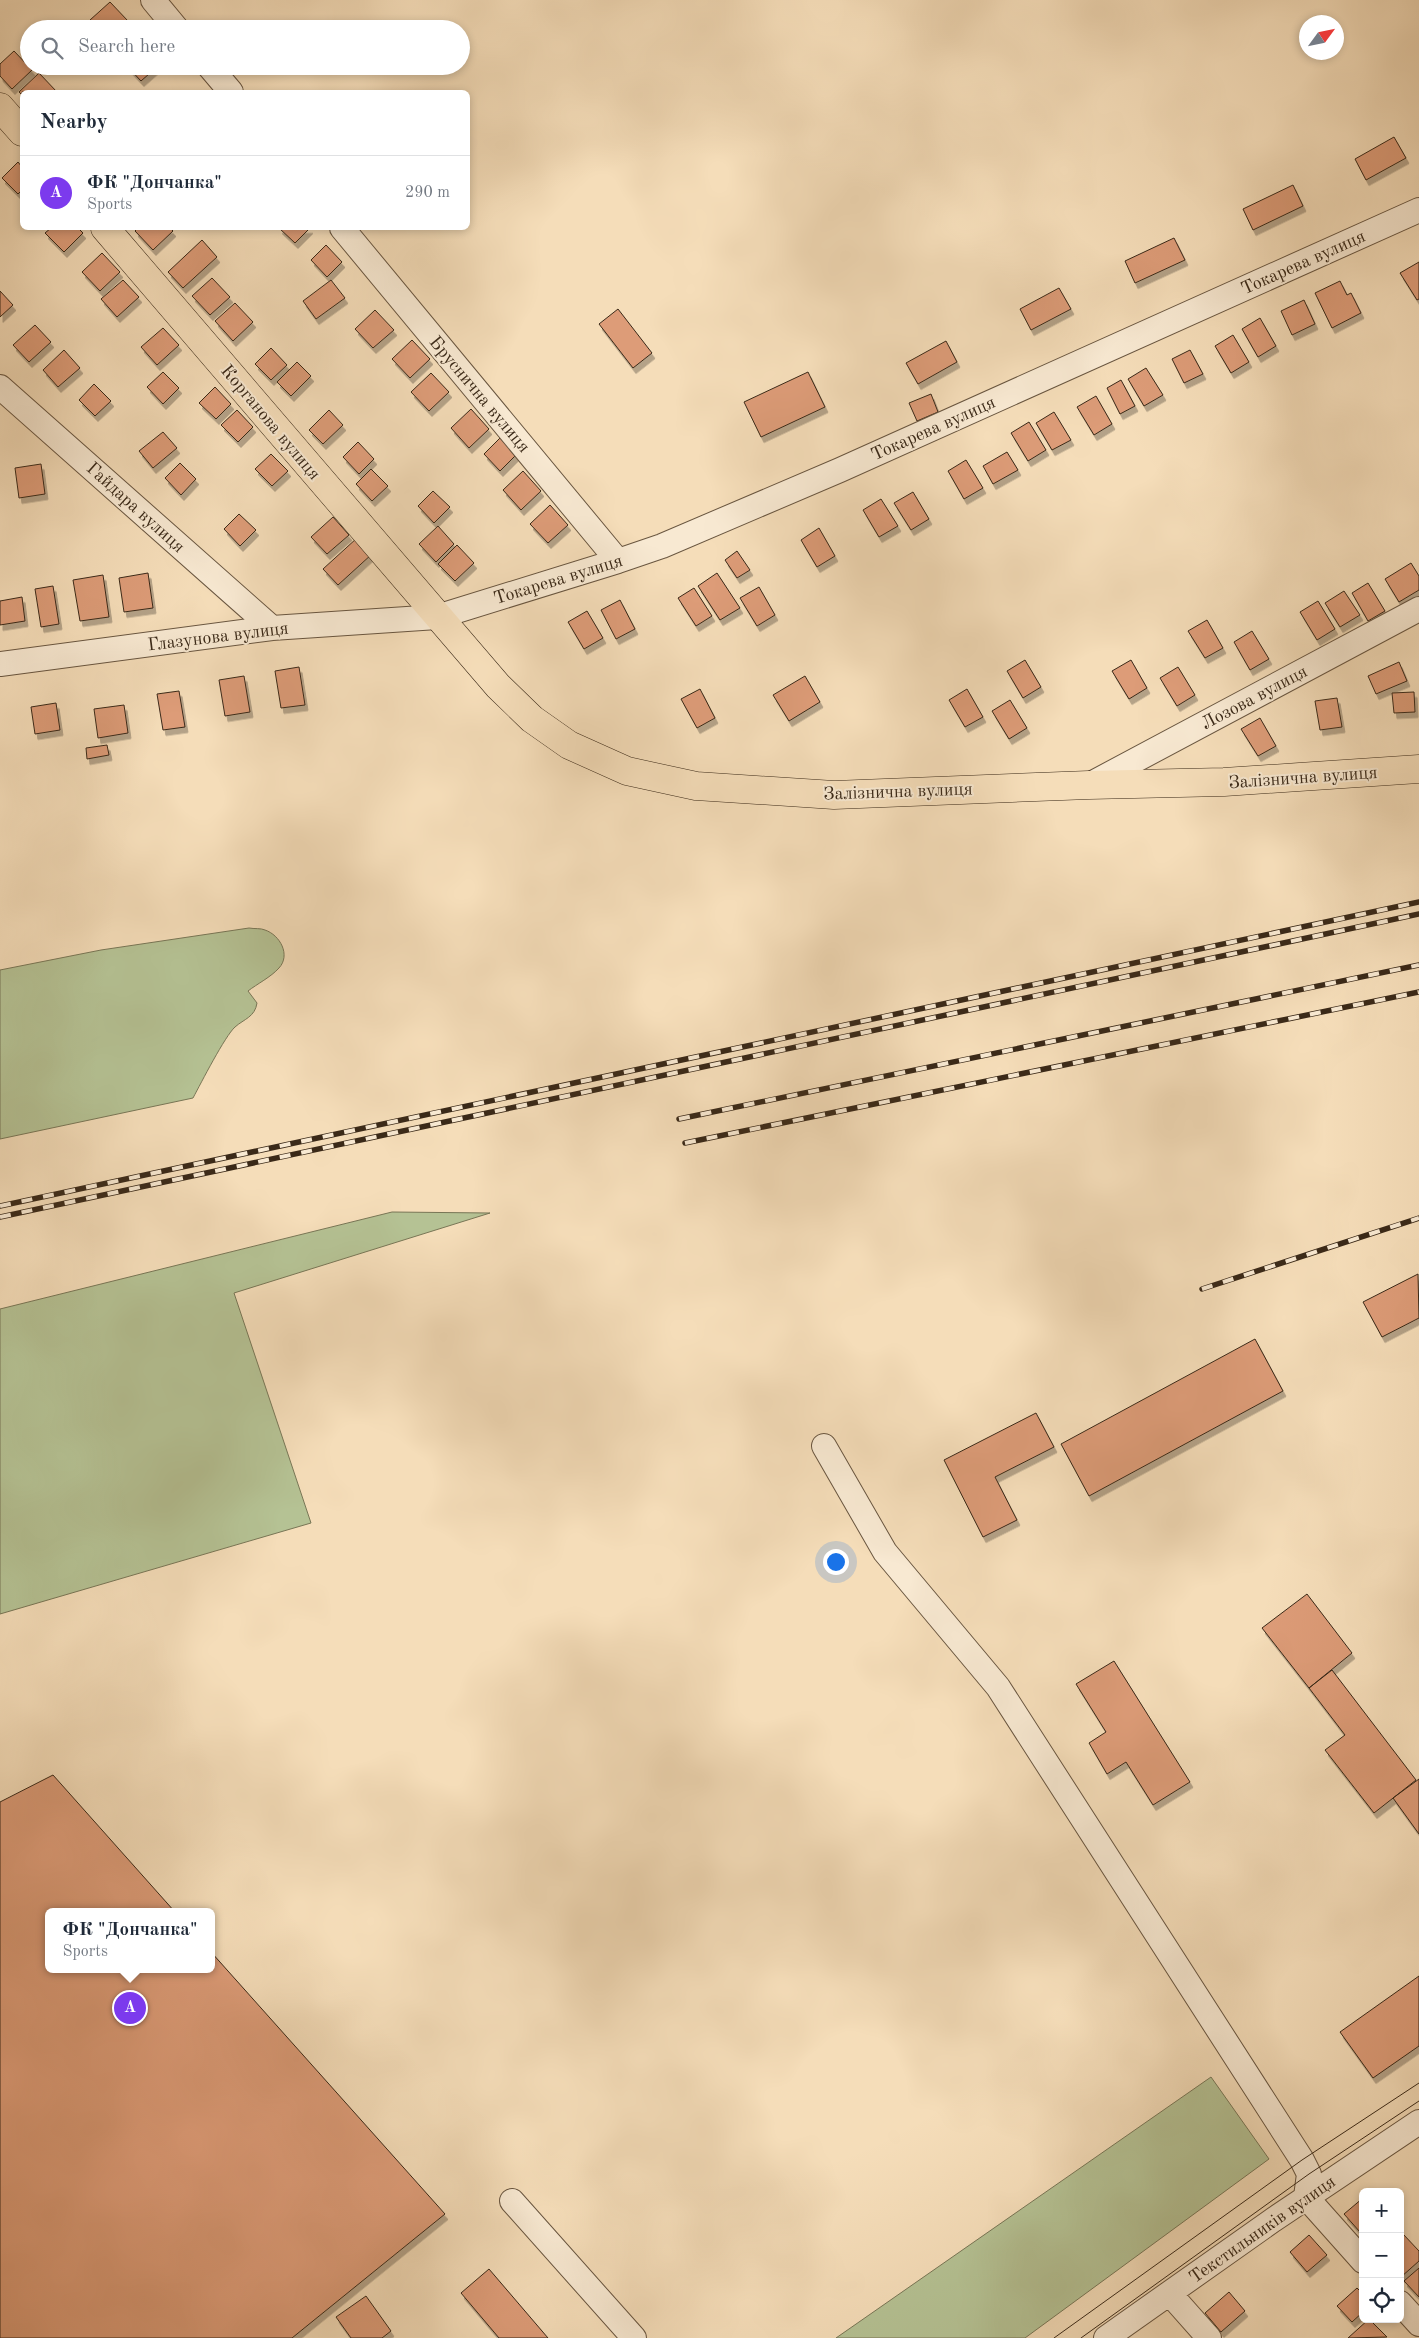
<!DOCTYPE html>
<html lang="en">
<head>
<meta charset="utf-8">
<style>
	:root { --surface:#fff; --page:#f2f2f3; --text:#1f2937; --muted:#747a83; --line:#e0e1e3; --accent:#7c3aed }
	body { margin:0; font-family:"Old Standard TT",serif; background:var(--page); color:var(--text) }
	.controls { position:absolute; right:15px; bottom:15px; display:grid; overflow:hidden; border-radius:8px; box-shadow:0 2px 8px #0003 }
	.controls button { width:45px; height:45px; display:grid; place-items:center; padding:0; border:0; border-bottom:1px solid var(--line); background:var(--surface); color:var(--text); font:25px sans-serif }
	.compass { position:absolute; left:1299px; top:15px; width:45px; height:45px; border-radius:50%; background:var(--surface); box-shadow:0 2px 8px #0003; rotate:57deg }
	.you { position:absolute; left:835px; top:1561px; width:18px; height:18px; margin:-12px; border:4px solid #fff; border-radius:50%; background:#1a73e8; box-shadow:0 0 0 8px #1a73e833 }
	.badge { display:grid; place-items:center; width:32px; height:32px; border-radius:50%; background:var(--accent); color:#fff; font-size:16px; font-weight:700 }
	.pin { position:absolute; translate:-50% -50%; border:2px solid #fff; box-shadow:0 1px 5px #0006 }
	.popup { position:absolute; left:45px; top:1908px; width:170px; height:65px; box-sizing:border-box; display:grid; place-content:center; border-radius:8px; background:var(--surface); filter:drop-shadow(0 1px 4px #0005); font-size:16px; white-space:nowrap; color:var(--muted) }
	.popup b { font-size:19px; color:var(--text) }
	.popup::after { content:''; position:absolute; left:50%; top:100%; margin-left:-10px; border:10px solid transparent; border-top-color:var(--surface) }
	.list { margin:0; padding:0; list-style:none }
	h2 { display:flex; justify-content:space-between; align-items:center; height:65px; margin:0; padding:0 20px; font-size:21px }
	h2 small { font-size:16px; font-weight:400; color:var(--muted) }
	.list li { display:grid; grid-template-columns:32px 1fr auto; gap:15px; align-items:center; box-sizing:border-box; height:75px; padding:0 20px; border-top:1px solid var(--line) }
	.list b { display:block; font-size:19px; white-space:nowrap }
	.list p { margin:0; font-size:16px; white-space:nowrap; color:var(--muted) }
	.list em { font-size:16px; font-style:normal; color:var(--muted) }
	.icon { flex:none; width:28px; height:28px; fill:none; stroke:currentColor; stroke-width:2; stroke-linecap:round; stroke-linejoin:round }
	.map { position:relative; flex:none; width:1419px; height:2338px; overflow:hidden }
	.search { position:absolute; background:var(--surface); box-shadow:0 2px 8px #0003; left:20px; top:20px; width:450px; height:55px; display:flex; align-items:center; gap:12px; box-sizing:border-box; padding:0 18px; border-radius:28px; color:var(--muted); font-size:19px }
	.panel { position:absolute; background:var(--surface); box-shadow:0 2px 8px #0003; left:20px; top:90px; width:450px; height:140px; border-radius:8px }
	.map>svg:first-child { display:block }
	.green { fill:#b5c294; stroke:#787656 }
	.building { fill:#dd9c78; stroke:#3a2918; filter:url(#shadow) }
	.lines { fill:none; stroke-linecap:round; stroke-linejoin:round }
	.minor-casing { stroke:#695640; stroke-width:26 }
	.major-casing { stroke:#3a2918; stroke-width:29 }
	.minor { stroke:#f8e9d2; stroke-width:24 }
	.major { stroke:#f5ddb9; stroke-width:28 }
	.tram { stroke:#3a2918; stroke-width:1 }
	.rail-casing { stroke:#3a2918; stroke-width:5.5 }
	.rail { stroke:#f8e9d2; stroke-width:4; stroke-dasharray:11; stroke-linecap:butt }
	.labels { text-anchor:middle; stroke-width:4; stroke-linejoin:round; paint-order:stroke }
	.street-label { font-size:18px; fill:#3a2918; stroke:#f8e9d2 }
</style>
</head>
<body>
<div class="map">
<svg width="1419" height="2338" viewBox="0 0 1419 2338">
	<defs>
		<filter id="shadow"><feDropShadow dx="3" dy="5.5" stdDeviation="0" flood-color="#0004"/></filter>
	</defs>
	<rect width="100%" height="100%" fill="#f5ddb9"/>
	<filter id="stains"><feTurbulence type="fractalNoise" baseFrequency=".004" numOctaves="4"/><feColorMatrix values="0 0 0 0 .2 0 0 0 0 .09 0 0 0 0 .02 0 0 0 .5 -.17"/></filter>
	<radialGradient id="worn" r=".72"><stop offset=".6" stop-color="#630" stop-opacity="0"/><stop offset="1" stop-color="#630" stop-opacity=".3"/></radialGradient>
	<!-- green -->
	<path class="green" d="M249 928C254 929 261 928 265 930 280 935 291 955 279 968 271 977 257 984 248 991L257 1003C255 1017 244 1019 235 1027 225 1036 201 1083 193 1098L0 1139V970L101 950Z
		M392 1212 490 1213 234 1293 311 1523 0 1614V1309Z
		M1211 2077 1269 2159 1025 2338H836Z"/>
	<!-- building -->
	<path class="building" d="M110 2 128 21 119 29H97L90 20Z
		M14 51 32 70 12 89 0 76V64Z
		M127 66H158L141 81Z
		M39 73 57 92H22V95L19 92Z
		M1394 137 1406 158 1366 180 1355 159Z
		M18 162 22 167V190L18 194 2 178Z
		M1293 185 1303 206 1253 230 1243 209Z
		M51 228H78L83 233 64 252 45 233Z
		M138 228H170L173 231 153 250 135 231Z
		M279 228H310L295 243Z
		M1174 238 1185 260 1135 283 1125 261Z
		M202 240 217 257 183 288 168 272Z
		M326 245 342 262 327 277 311 260Z
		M102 253 120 272 100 291 82 272Z
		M1419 262V299L1417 300 1400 273Z
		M212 278 230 297 210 315 192 296Z
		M123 280 139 297 117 317 101 299Z
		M331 280 345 298 316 319 303 301Z
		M1340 281 1347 295 1351 293 1361 313 1332 328 1315 293Z
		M1059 288 1071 309 1031 330 1020 309Z
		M0 291 13 305 0 317Z
		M1304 300 1315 324 1292 335 1281 311Z
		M235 303 253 322 233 341 215 321Z
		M618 309 652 353 633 368 599 324Z
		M375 310 394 330 373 348 355 329Z
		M1260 318 1276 346 1258 357 1242 329Z
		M35 325 51 342 29 362 13 345Z
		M163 328 179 345 157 365 141 347Z
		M1233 335 1249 362 1231 373 1215 346Z
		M412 340 430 359 410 378 392 359Z
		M946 341 957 362 918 384 906 363Z
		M271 348 287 365 271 380 255 364Z
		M64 350 80 368 58 387 43 370Z
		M1190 350 1203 374 1184 383 1172 359Z
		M297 362 311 376 291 396 277 382Z
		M1146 368 1163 395 1144 406 1128 379Z
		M163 372 179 388 163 404 147 387Z
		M808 372 825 407 761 437 744 402Z
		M431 373 449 392 429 411 411 392Z
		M1121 380 1135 406 1120 414 1107 388Z
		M94 384 111 401 95 416 79 400Z
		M215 387 231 404 216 419 199 403Z
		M931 394 938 412 917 421 909 403Z
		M1096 396 1112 424 1094 435 1077 407Z
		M471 409 489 429 469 448 451 428Z
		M237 410 253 427 238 442 221 425Z
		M329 410 343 425 323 444 309 430Z
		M1054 412 1071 440 1052 450 1036 423Z
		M1029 422 1046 450 1028 461 1011 433Z
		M163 432 177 448 153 468 139 451Z
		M500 438 516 455 500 471 484 454Z
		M358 442 374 459 359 474 343 457Z
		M1007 452 1018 470 993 484 983 466Z
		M271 454 288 471 272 486 255 469Z
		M966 460 983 488 964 499 948 471Z
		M180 463 196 479 181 495 165 478Z
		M41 464 45 494 19 498 15 468Z
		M371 469 388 486 372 501 356 484Z
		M523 471 541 491 521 510 503 490Z
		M433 491 450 507 434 523 418 506Z
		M913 492 929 519 911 530 894 503Z
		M881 499 898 526 879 537 863 510Z
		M550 505 568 525 548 543 530 524Z
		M239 514 256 530 240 546 224 529Z
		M333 517 349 535 327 554 311 537Z
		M438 526 454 544 436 562 419 544Z
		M819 528 835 556 817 567 801 540Z
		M357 538 372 554 338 585 323 569Z
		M457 545 474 563 455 581 438 564Z
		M737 551 750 570 737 578 725 560Z
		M1411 563 1419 576V590L1399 602 1385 579Z
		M148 573 153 608 124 612 119 578Z
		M717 573 740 608 720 620 698 586Z
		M103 575 109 617 80 621 73 580Z
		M1368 583 1385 611 1368 621 1352 593Z
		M53 586 59 624 41 627 35 589Z
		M759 587 775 615 757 626 740 598Z
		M694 588 712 616 696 626 678 598Z
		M1344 591 1360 615 1340 627 1325 603Z
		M22 597 25 621 0 625V601Z
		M620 600 635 629 616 639 601 610Z
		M1318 601 1335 629 1317 640 1300 612Z
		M587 611 603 638 584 649 568 622Z
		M1207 620 1223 648 1205 658 1188 631Z
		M1252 631 1269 659 1250 670 1234 642Z
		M1025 660 1041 687 1023 698 1007 671Z
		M1131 660 1147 688 1129 699 1112 671Z
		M1399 662 1407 681 1376 694 1368 676Z
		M299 667 305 705 281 708 275 671Z
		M1178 667 1195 695 1177 706 1160 678Z
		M244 676 250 712 225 716 219 680Z
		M805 676 820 702 789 721 773 695Z
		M700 689 715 718 697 728 681 699Z
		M967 689 983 717 965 727 949 700Z
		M179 691 185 727 163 730 157 694Z
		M1414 692 1415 712 1394 713 1392 693Z
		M1337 698 1342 727 1320 730 1315 701Z
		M1010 700 1027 728 1009 739 992 711Z
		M56 703 60 730 35 734 31 707Z
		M124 705 128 733 98 738 94 709Z
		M1260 718 1276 746 1258 756 1241 729Z
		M107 745 109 755 87 759 86 748Z
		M1418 1274 1419 1318 1382 1337 1363 1302Z
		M1255 1339 1283 1391 1089 1496 1061 1444Z
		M1036 1413 1054 1447 995 1477 1017 1520 983 1537 944 1460Z
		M1307 1594 1352 1653 1309 1688 1262 1628Z
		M1114 1661 1190 1782 1153 1805 1126 1762 1107 1774 1089 1743 1106 1732 1076 1684Z
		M1332 1670 1416 1780 1374 1813 1325 1750 1345 1735 1309 1688Z
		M53 1775 175 1912H49V1969H211V1952L445 2214 292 2338H0V1802Z
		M1419 1779V1834L1393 1798Z
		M1419 1976V2046L1373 2078 1340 2032Z
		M1363 2198V2230L1360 2232 1344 2214Z
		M1403 2234 1419 2251V2261L1401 2277 1400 2237Z
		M1309 2235 1327 2255 1307 2272 1290 2252Z
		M1419 2268V2297L1404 2281Z
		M489 2269 548 2338H499L461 2293Z
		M1357 2288 1363 2294V2312L1352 2322 1337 2306Z
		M1229 2292 1245 2311 1221 2332 1205 2313Z
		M366 2296 391 2331 382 2338H351L336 2317Z
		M1369 2319 1387 2337 1348 2338Z"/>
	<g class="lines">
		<!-- minor casing -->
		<g class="minor-casing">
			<path id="minor" d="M153 0 177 29
				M209 66 231 92
				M342 228 618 561
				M0 387 272 628
				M0 664 272 628 437 617 618 561 662 546 840 470 1419 210
				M1089 785 1419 609
				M824 1446 885 1552 998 1687 1302 2160 1309 2174 1306 2197 1363 2261
				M512 2201 634 2338
				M1170 2294 1209 2338
				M1400 2303 1419 2324
				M1106 2338 1273 2220 1419 2122"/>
		</g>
		<!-- major casing -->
		<g class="major-casing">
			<path id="major" d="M0 107 22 132
				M105 228 498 686 532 719 569 745 627 771 696 786 834 795 1089 785 1224 782 1419 769"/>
		</g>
		<!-- minor -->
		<use href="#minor" class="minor"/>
		<!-- major -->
		<use href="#major" class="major"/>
		<!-- tram -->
		<path class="tram" d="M1054 2338 1302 2160 1419 2083
			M1081 2338 1309 2174 1419 2101"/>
		<!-- rail casing -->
		<g class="rail-casing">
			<path id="rail" d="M679 1119 1419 965
				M685 1143 1419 992
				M0 1206 1419 902
				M0 1217 1419 914
				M1202 1289 1419 1218"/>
		</g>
		<!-- rail -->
		<use href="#rail" class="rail"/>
	</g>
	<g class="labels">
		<!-- street labels -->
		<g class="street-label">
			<text transform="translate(1303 262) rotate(-24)" y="6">Токарева вулиця</text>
			<text transform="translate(480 394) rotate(50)" y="6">Бруснична вулиця</text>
			<text transform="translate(271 422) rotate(50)" y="6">Корганова вулиця</text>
			<text transform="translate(933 428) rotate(-24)" y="6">Токарева вулиця</text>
			<text transform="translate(136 507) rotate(42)" y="6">Гайдара вулиця</text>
			<text transform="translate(558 579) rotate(-17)" y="6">Токарева вулиця</text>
			<text transform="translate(218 636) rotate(-7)" y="6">Глазунова вулиця</text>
			<text transform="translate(1254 697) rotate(-28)" y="6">Лозова вулиця</text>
			<text transform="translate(1303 777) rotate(-4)" y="6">Залізнична вулиця</text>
			<text transform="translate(898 791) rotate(-2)" y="6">Залізнична вулиця</text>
			<text transform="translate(1262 2229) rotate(-35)" y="6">Текстильників вулиця</text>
		</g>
	</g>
	<rect width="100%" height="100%" filter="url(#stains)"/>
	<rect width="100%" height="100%" fill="url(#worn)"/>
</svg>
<div class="controls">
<button>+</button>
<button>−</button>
<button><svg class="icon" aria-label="locate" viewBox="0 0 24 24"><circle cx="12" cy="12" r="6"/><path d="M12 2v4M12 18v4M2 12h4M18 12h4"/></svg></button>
</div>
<svg class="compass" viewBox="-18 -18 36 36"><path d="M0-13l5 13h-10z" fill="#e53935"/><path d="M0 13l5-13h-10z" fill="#747a83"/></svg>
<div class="you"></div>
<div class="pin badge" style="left:130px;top:2008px">A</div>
<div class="popup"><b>ФК &quot;Дончанка&quot;</b>Sports</div>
<div class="search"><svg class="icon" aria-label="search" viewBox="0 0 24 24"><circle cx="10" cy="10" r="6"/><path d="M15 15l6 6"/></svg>Search here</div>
<section class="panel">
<h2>Nearby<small></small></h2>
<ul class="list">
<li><span class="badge">A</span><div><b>ФК &quot;Дончанка&quot;</b><p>Sports</p></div><em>290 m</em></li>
</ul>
</section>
</div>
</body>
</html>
